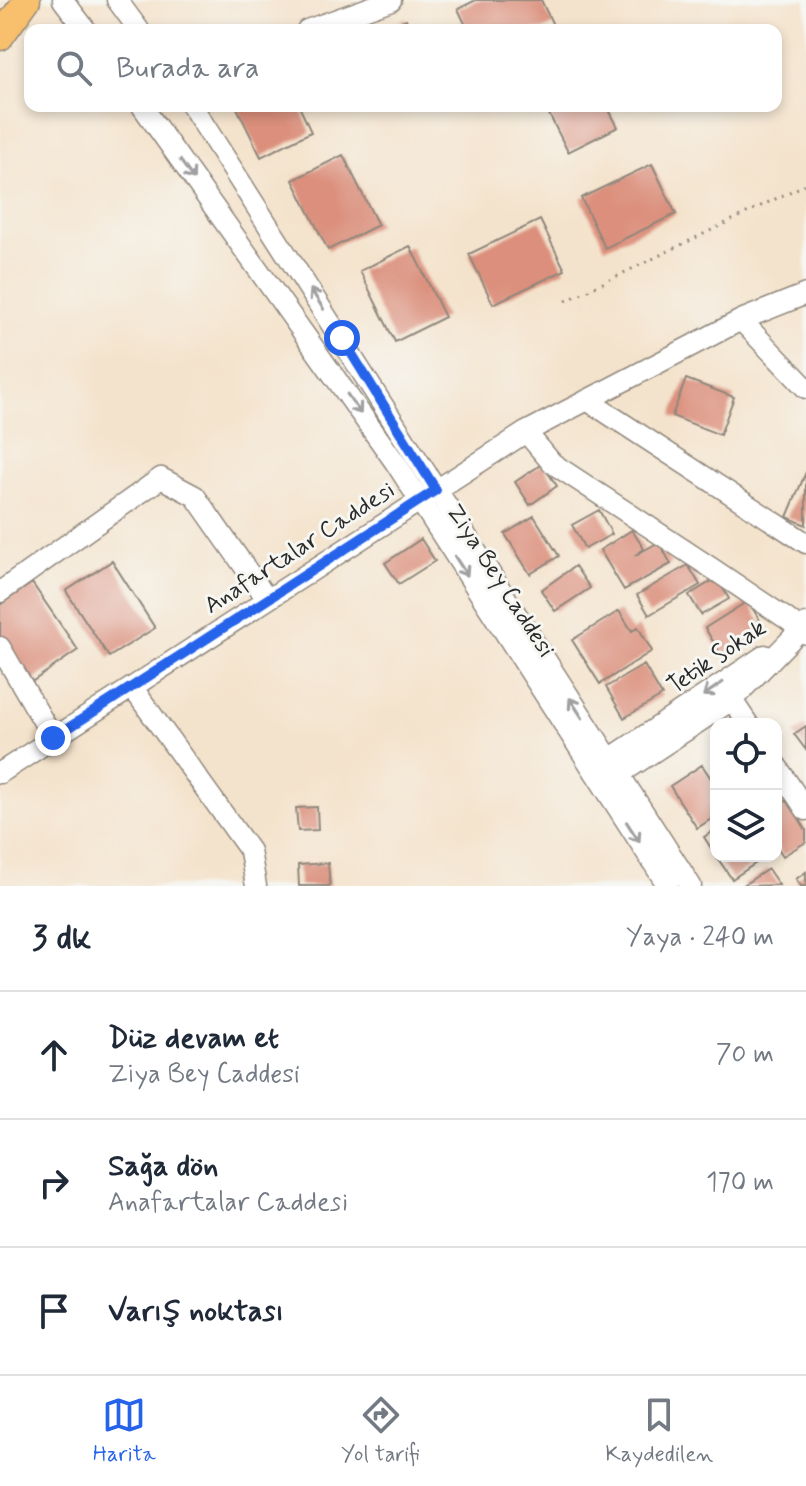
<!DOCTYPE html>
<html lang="tr">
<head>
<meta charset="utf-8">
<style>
	:root { --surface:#fff; --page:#f2f2f3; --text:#1f2937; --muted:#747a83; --line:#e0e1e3; --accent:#2563eb }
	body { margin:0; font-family:Mynerve,sans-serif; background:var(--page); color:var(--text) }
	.controls { position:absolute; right:24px; bottom:24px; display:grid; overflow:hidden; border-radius:16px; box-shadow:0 4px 12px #0003 }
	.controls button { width:72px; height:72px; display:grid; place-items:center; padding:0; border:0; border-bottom:2px solid var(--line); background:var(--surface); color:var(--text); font:40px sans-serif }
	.stop { position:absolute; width:24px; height:24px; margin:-18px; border:6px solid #2563eb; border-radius:50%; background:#fff }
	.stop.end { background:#2563eb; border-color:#fff; box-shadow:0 2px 8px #0008 }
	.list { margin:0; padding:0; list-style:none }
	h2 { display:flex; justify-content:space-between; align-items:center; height:104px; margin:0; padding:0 32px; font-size:34px }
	h2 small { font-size:26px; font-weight:400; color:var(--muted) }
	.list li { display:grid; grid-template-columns:52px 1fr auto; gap:24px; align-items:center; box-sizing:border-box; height:128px; padding:0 32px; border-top:2px solid var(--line) }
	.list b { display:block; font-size:30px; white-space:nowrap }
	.list p { margin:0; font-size:26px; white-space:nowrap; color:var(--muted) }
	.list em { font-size:26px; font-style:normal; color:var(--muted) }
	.icon { flex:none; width:44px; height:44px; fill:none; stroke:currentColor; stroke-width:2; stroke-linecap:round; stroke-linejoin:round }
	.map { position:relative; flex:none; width:806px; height:886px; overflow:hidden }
	.search { position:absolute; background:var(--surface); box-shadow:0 4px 12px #0003; left:24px; right:24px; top:24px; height:88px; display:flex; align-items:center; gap:20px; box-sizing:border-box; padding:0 28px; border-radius:16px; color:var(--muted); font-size:30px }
	.sheet { height:488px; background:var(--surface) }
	nav { display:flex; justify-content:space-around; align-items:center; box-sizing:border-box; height:112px; border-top:2px solid var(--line); background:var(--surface); font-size:22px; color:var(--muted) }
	nav a { display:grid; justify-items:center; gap:4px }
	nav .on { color:var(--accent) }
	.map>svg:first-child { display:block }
	.building { fill:#db8f7b }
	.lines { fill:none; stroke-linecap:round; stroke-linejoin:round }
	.minor-casing { stroke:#90877c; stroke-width:23 }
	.major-casing { stroke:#90877c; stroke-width:29 }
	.path { stroke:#90877c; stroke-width:3; stroke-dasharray:2 6; stroke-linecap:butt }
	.minor { stroke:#fff; stroke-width:20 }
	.major { stroke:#f8bf6c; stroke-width:26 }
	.oneway { stroke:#a0a0a0 }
	.route { stroke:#2563eb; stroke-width:10 }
	.labels { text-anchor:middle; stroke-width:6; stroke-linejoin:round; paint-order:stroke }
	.street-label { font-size:24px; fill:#2b2b2b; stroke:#f6f6f2 }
</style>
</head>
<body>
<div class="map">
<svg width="806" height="886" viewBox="0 0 806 886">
	<rect width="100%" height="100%" fill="#f6f6f2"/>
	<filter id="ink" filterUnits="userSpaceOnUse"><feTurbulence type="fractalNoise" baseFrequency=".0125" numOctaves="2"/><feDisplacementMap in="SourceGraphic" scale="16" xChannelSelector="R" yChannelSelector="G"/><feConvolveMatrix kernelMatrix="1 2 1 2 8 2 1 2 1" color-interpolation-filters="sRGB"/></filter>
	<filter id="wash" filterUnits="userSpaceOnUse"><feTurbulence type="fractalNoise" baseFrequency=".006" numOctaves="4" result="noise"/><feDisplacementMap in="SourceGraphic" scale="32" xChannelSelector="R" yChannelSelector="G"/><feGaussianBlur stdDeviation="1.8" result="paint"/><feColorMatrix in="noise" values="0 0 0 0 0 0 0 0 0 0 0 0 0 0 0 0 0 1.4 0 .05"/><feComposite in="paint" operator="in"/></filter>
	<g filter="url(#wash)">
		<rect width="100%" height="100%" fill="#f4e3cc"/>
		<g id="blocks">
			<!-- building -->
			<path class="building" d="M476 0H541L553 25 543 30H468L458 9Z
				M406 19 411 30H383Z
				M236 106H299L311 132 261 157Z
				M545 106H607L618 127 568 152Z
				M343 155 378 225 328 250 293 180Z
				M652 164 676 214 605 248 581 198Z
				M540 220 565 270 493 304 469 254Z
				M410 246 445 317 395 342 360 271Z
				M686 379 734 397 720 435 672 416Z
				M542 464 557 486 530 505 515 482Z
				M806 472V525L787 517Z
				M599 510 612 534 585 549 572 525Z
				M534 516 559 556 530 574 505 534Z
				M632 530 644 549 634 556 659 542 671 564 624 590 600 550Z
				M421 539 435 561 399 584 385 563Z
				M112 561 155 628 109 657 66 591Z
				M688 565 700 585 649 615 637 595Z
				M575 566 590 588 555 611 541 590Z
				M717 578 729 599 701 615 689 595Z
				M32 583 78 650 30 683 0 639V605Z
				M748 601 766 630 723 658 705 628Z
				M619 611 632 631 638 627 652 651 600 684 572 640Z
				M644 665 662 696 624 718 606 687Z
				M806 726V750L794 734Z
				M702 765 716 786V816L697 828 670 786Z
				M788 800 806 830V842L783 856 776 845V807Z
				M317 807 318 830 298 831 296 808Z
				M716 829V856L704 837Z
				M716 856H759L762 859 732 879Z
				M328 863 330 886H299L298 865Z
				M768 869 779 885 742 886Z
				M806 872V886H801L796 879Z"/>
		</g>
	</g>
	<g filter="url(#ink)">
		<use href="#blocks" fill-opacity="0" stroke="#90877c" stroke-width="2"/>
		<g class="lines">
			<!-- minor casing -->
			<g class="minor-casing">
				<path id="minor" d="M63 0 86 30
					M117 0 139 30
					M307 30 391 0
					M142 106 395 462 668 886
					M192 106C359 366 523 627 691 886
					M741 320 806 388
					M587 400 806 543
					M526 432 552 463 713 569 787 619 806 634
					M0 592 161 478 195 496 267 599
					M0 647 53 738
					M132 687 250 851 256 886
					M732 700 748 724
					M776 765 806 810
					M599 766 765 655
					M0 773 526 432 741 320 806 294
					M611 780 732 700 806 624"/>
			</g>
			<!-- major casing -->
			<g class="major-casing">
				<path id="major" d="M0 37 27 0"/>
			</g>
			<!-- path -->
			<path class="path" d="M566 301 806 184"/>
			<!-- minor -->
			<use href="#minor" class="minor"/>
			<!-- major -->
			<use href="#major" class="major"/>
		</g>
		<!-- one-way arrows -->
		<defs><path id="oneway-shaft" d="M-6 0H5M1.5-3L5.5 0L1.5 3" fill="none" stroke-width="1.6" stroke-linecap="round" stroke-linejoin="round" transform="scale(2)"/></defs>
		<g class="oneway">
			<use href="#oneway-shaft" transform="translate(187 170) rotate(55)"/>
			<use href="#oneway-shaft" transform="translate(317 299) rotate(-123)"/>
			<use href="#oneway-shaft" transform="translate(354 404) rotate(55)"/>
			<use href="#oneway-shaft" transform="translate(461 566) rotate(57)"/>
			<use href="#oneway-shaft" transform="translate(713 689) rotate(146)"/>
			<use href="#oneway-shaft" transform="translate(576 708) rotate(-123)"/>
			<use href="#oneway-shaft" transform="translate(633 832) rotate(57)"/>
		</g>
	</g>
	<g class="lines" filter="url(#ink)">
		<!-- route -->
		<path class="route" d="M53 738 436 490 342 338"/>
	</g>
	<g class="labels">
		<!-- street labels -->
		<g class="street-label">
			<text transform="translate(299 547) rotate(-33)" y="8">Anafartalar Caddesi</text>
			<text transform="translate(501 580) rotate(57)" y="8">Ziya Bey Caddesi</text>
			<text transform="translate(716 656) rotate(-34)" y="8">Tetik Sokak</text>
		</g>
	</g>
</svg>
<div class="controls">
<button><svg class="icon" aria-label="locate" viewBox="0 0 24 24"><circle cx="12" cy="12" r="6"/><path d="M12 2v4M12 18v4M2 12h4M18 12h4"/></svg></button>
<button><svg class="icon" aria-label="layers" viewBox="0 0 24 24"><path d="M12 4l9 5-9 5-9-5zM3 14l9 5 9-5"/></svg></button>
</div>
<div class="stop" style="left:342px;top:338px"></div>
<div class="stop end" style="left:53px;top:738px"></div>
<div class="search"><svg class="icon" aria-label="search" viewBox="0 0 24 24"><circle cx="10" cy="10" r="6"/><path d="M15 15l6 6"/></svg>Burada ara</div>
</div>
<section class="sheet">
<h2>3 dk<small>Yaya · 240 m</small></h2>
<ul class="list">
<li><svg class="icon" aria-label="ahead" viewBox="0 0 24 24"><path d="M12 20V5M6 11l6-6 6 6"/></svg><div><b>Düz devam et</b><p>Ziya Bey Caddesi</p></div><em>70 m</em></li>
<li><svg class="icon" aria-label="right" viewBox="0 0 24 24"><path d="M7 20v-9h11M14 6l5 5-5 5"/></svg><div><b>Sağa dön</b><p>Anafartalar Caddesi</p></div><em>170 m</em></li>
<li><svg class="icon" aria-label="arrive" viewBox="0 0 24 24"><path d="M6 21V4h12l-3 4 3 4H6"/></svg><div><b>Varış noktası</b></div></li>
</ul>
</section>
<nav>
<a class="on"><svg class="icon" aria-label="map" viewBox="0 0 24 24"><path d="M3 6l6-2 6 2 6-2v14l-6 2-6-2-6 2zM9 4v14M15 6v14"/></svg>Harita</a>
<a><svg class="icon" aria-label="directions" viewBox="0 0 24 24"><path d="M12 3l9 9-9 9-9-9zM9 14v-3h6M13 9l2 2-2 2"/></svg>Yol tarifi</a>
<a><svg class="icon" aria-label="saved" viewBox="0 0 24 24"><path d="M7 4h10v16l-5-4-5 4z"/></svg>Kaydedilen</a>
</nav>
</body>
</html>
